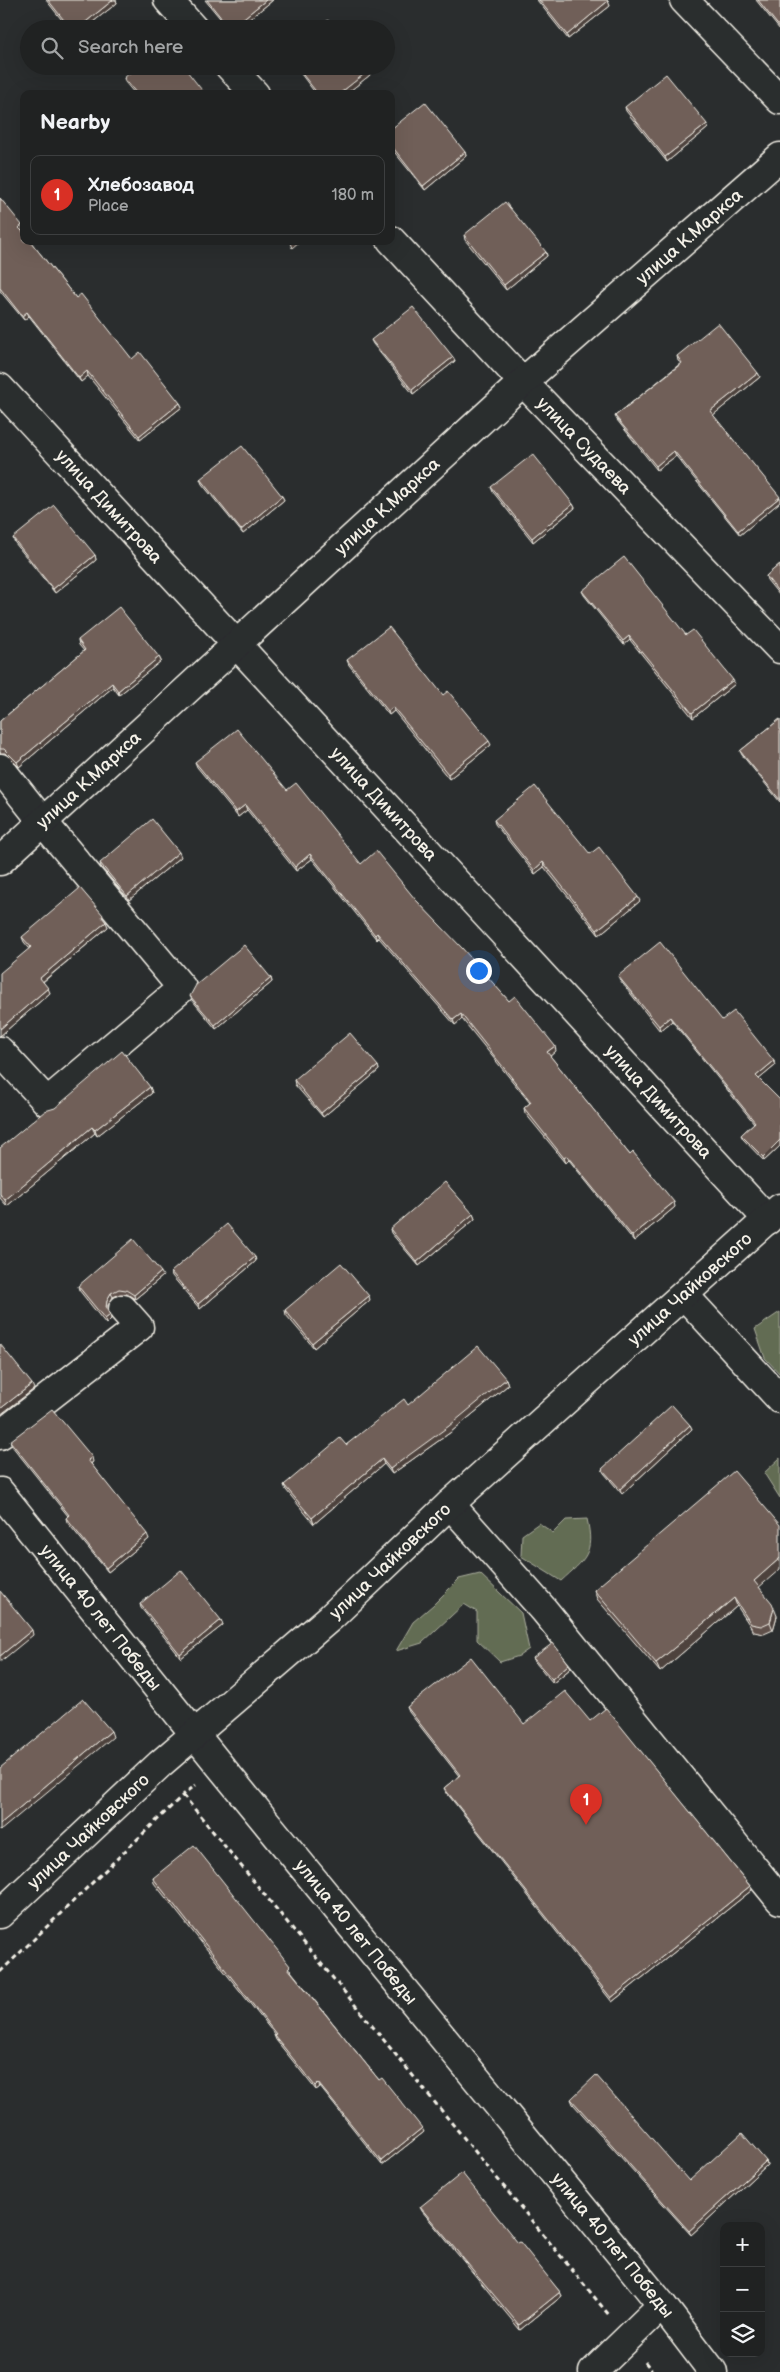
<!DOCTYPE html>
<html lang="en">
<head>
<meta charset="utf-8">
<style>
	:root { --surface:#202222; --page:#282a2a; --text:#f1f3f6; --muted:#a2a4a5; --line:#3d3f40; --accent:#d93025 }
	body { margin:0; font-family:"Balsamiq Sans",sans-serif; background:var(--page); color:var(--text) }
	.controls { position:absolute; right:15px; bottom:15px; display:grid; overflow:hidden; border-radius:10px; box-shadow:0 5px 20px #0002 }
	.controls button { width:45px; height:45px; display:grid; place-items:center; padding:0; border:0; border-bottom:1px solid var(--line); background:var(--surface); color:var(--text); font:25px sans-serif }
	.you { position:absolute; left:478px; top:970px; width:18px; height:18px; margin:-12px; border:4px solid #fff; border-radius:50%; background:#1a73e8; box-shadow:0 0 0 8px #1a73e833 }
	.badge { display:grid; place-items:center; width:32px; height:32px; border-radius:50%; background:var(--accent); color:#fff; font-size:16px; font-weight:700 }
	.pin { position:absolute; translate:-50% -41px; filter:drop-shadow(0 1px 2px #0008) }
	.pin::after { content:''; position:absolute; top:26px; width:18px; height:15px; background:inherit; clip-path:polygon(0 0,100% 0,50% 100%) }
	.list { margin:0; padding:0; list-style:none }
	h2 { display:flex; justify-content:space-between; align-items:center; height:65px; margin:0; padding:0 20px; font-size:21px }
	h2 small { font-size:16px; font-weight:400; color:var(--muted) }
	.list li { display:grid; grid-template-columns:32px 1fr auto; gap:15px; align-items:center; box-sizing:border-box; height:80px; margin:0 10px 10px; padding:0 10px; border:1px solid var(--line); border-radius:10px }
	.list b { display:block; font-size:19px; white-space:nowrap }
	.list p { margin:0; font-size:16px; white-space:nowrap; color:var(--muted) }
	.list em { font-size:16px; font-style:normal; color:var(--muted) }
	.icon { flex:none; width:28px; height:28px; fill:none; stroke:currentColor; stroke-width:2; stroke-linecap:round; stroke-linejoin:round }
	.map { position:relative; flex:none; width:780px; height:2372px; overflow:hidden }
	.search { position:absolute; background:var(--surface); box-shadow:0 5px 20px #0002; left:20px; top:20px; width:375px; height:55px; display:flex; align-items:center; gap:12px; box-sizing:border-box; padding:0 18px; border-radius:28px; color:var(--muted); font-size:19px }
	.panel { position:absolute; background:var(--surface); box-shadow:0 5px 20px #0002; left:20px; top:90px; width:375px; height:155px; border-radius:10px }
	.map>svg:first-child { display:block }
	.green { fill:#626c53; stroke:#abae9e }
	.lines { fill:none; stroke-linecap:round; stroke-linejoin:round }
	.minor-casing { stroke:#f4f1e8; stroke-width:31 }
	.path { stroke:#f4f1e8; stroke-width:3; stroke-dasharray:5 4; stroke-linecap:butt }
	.minor { stroke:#2a2d2e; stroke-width:28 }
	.wall { fill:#60514c; stroke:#f4f1e8 }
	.shaded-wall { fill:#4e423e; stroke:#f4f1e8 }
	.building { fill:#705e58; stroke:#f4f1e8 }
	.labels { text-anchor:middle; stroke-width:4; stroke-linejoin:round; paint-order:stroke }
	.street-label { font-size:18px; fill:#f4f1e8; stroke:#2a2d2e }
</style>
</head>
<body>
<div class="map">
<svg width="780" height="2372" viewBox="0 0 780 2372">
	<rect width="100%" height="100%" fill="#2a2d2e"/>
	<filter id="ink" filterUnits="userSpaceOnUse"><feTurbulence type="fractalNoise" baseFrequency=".02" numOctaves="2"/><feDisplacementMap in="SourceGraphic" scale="10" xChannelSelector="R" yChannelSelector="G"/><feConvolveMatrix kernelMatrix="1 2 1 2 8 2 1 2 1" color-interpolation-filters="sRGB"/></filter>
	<g filter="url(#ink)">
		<!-- green -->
		<path class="green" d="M780 1312V1374L765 1358 755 1329Z
			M780 1458V1498L764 1473Z
			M587 1519C595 1554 585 1559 561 1581L521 1556 522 1535 539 1523 553 1533 566 1520Z
			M480 1574 521 1613 529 1649 519 1656 500 1662 477 1640V1612L464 1604 422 1643 396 1651 413 1622 433 1605 459 1579Z"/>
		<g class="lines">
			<!-- minor casing -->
			<g class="minor-casing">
				<g id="minor">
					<path d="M168 0 194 29"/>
					<path d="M684 0 780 100"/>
					<path d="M229 66 255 94"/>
					<path id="s1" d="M391 240 523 382 780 649"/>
					<path id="s2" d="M0 388 768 1220"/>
					<path d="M0 768 43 822 182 988 47 1102 0 1051"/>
					<path id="s3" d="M0 861 523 382 780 157"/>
					<path d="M684 1295 780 1399"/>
					<path d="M0 1435 139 1327 123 1309"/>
					<path id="s4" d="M0 1492 221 1767 662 2305 713 2372"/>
					<path d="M450 1504 544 1610 780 1900"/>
					<path id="s5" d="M0 1914 160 1764 331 1617 450 1504 780 1208"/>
					<path d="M593 2372 662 2305"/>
				</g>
			</g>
			<!-- path -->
			<path class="path" d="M183 1795 609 2315
				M0 1972 183 1795 196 1785
				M645 2362 653 2372"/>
			<!-- minor -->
			<use href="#minor" class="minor"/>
		</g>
		<!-- wall -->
		<path class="wall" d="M46 0H116L117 3 84 29H69Z
			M205 0H273L237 29H229Z
			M537 0H607L610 6 568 39Z
			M756 0H780V30Z
			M295 66H365L368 71 370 75 346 94H316Z
			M124 78 205 94H135L125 82Z
			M625 107 708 128 667 162 626 111Z
			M391 129 465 152 466 156 425 190 391 148Z
			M0 198 23 230 22 231 76 298 132 359 180 403 182 407 140 440 88 376 81 382 29 316 24 320 0 291Z
			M464 235 546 252 547 256 506 290 465 240Z
			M371 340 453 357 455 361 413 394 373 344Z
			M677 356 758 373 760 377 713 415 780 498V502L740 535 676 456 657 470 617 420 615 416 681 363 678 361Z
			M200 479 282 496 284 500 243 534 202 484Z
			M491 487 573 504 575 508 533 542 493 492Z
			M13 538 95 555 96 560 55 593 15 543Z
			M780 564V596L767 580 766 576Z
			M582 591 686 635 735 684 693 718 630 640 624 645 584 595Z
			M78 640 159 657 161 661 119 695 113 687 19 767 5 753H0V721L84 651 79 645Z
			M347 660 443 695 491 745 449 779 394 711 389 715 349 665Z
			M780 719V802L742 755 740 751Z
			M195 762 287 790 361 864 415 899 509 1001 556 1051 550 1056 630 1155 675 1207 634 1241 569 1160 566 1163 525 1113 524 1108 530 1103 462 1019 455 1025 379 938 377 940 312 859 296 871 247 810 238 817 197 767Z
			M494 820 590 854 640 901 599 935 544 867 535 874 495 824Z
			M181 857 129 900 101 867 100 863Z
			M105 921 108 927 43 982 50 993 0 1036 29 948 24 942 22 937Z
			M618 976 722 1020 776 1065 759 1079 780 1100V1146L764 1161 743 1139 741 1135 754 1123 672 1021 660 1031 620 980Z
			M271 978 272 982 216 1029 192 1000 190 996Z
			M378 1066 379 1070 323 1117 295 1085 294 1080Z
			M150 1087 152 1093 97 1136 95 1133 7 1206 0 1198V1148Z
			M473 1214 475 1219 419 1266 391 1233 390 1229Z
			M255 1257 256 1261 200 1309 172 1276 171 1272Z
			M163 1276 135 1299 127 1294H120L113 1297 108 1305V1311L111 1319 106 1324 79 1290 78 1286Z
			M370 1300 314 1348 286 1315 285 1310Z
			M506 1379 508 1385 451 1432 392 1474 384 1464 314 1524 286 1490 284 1485 408 1405Z
			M690 1425 692 1429 622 1494 604 1473 602 1469Z
			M10 1441 93 1462 91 1464 149 1539 108 1572 67 1522 66 1518 68 1516 12 1446Z
			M759 1587 777 1616 773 1630 764 1634 754 1632 737 1606 660 1672 597 1599 594 1590Z
			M140 1604 221 1620 223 1625 181 1658 141 1608Z
			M533 1658 569 1664 571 1668 553 1683 535 1662Z
			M407 1707 524 1724 590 1721 750 1886 752 1890 612 2002 446 1792 444 1788 459 1776 409 1712Z
			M153 1878 292 1970 291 1971 379 2080 424 2132 382 2165 320 2087 316 2090 276 2040 274 2035H275L154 1883Z
			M571 2099 689 2181 766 2161 767 2165 691 2235 573 2104Z
			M420 2207 518 2243 560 2292 562 2296 520 2330 422 2211Z"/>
		<!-- shaded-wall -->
		<path class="shaded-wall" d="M113 0H116L117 3 84 29H77Z
			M266 0H273L237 29H230Z
			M608 1 610 6 568 39 567 35Z
			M368 71 370 75 346 94H339Z
			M707 124 708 128 667 162 665 157Z
			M465 152 466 156 425 190 423 186Z
			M22 225 23 230 21 232 19 228Z
			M293 241H300L292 248 290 243Z
			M546 252 547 256 506 290 504 285Z
			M27 312 29 316 24 320 22 316Z
			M453 357 455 361 413 394 412 390Z
			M87 371 88 376 81 382 79 378Z
			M758 373 760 377 712 416 710 411Z
			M180 403 182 407 140 440 139 436Z
			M674 451 676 456 657 470 656 466Z
			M282 496 284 500 243 534 241 530Z
			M780 497V502L740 535 738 531Z
			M573 504 575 508 533 542 532 538Z
			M95 555 96 560 55 593 53 589Z
			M629 636 630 640 624 645 623 641Z
			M159 657 161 661 119 695 118 691Z
			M733 680 735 684 693 718 692 713Z
			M112 683 113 687 19 767 17 762Z
			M393 707 394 711 389 715 388 711Z
			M489 741 491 745 449 779 448 774Z
			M245 805 247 810 238 817 236 812Z
			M179 852 181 857 129 900 127 896Z
			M310 854 312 859 296 871 295 867Z
			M543 862 544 867 535 874 534 870Z
			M638 897 640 901 599 935 597 930Z
			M106 922 108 927 41 983 40 978Z
			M377 933 379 938 377 940 375 935Z
			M271 978 272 982 216 1029 215 1025Z
			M48 988 50 993 0 1036V1029Z
			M461 1014 462 1019 455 1025 453 1020Z
			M670 1017 672 1021 660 1031 659 1026Z
			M555 1046 556 1051 549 1057 547 1052Z
			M774 1061 776 1065 758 1080 756 1076Z
			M378 1066 379 1070 323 1117 321 1113Z
			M150 1087 152 1093 97 1136 95 1130Z
			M92 1127 95 1133 7 1206 5 1200Z
			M780 1140V1146L764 1161 763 1157Z
			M567 1156 569 1160 566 1163 564 1158Z
			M674 1202 675 1207 634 1241 632 1236Z
			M473 1214 475 1219 419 1266 417 1262Z
			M255 1257 256 1261 200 1309 198 1304Z
			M161 1272 163 1276 135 1299 134 1295Z
			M111 1293 113 1297 108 1305V1313L106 1308 107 1300Z
			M369 1296 370 1300 314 1348 312 1343Z
			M110 1315 111 1319 106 1324 105 1319Z
			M506 1379 508 1385 451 1432 392 1474 390 1469Z
			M32 1384 34 1389 0 1415V1409Z
			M690 1425 692 1429 622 1494 620 1489Z
			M92 1457 93 1462 90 1464 88 1460Z
			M382 1459 384 1464 314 1524 312 1518Z
			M147 1534 149 1539 108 1572 106 1568Z
			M780 1558V1569L757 1589 754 1581Z
			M734 1598 737 1606 660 1672 656 1663Z
			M774 1608 777 1616 773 1630 770 1622Z
			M221 1620 223 1625 181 1658 180 1654Z
			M32 1630 33 1635 0 1662V1656Z
			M569 1664 571 1668 553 1683 552 1679Z
			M111 1731 113 1737 0 1831V1824Z
			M750 1886 752 1890 612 2002 611 1998Z
			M318 2083 320 2087 316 2090 315 2086Z
			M422 2128 424 2132 382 2165 381 2161Z
			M766 2161 767 2165 691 2235 689 2231Z
			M560 2292 562 2296 520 2330 519 2325Z"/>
		<!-- building -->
		<path class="building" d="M48 0H113L77 29H71Z
			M207 0H266L230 29Z
			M539 0H607L608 1 567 35Z
			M758 0H780V28Z
			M328 20 335 29H318Z
			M138 66H183L205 94H137L124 78Z
			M296 66H365L368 71 339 94H318Z
			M666 74 707 124 665 157 625 107Z
			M425 102 465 152 423 186 391 145V129Z
			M0 198 22 225 19 228 24 233V241H30L76 298 81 294 132 359 140 352 180 403 139 436 87 371 79 378 27 312 22 316 0 288Z
			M505 202 546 252 504 285 464 235Z
			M413 307 453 357 412 390 371 340Z
			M718 323 758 373 710 411 780 497 738 531 674 451 656 466 615 416 682 363 677 356Z
			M242 446 282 496 241 530 200 479Z
			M533 454 573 504 532 538 491 487Z
			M54 505 95 555 53 589 13 538Z
			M624 557 686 635 693 630 733 680 692 713 629 636 623 641 582 591Z
			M780 564V594L766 576Z
			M119 607 159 657 118 691 112 683 17 762 4 749H0V721L85 650 78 640Z
			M389 627 443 695 448 691 489 741 448 774 393 707 388 711 347 660Z
			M780 719V800L740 751Z
			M237 729 287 790 296 783 361 864 376 851 415 899 462 948 509 1001 515 996 555 1046 547 1052 630 1155 633 1152 674 1202 632 1236 567 1156 564 1158 524 1108 531 1102 461 1014 453 1020 377 933 375 935 310 854 295 867 245 805 236 812 195 762Z
			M535 786 590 854 599 847 638 897 597 930 543 862 534 870 494 820Z
			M152 819 179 852 127 896 100 863Z
			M80 888 103 915 102 917 106 922 40 978 48 988 0 1029V973L31 947 22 937Z
			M660 942 722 1020 734 1011 774 1061 756 1076 780 1100V1140L763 1157 741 1135 755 1122 670 1017 659 1026 618 976Z
			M244 945 271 978 215 1025 190 996 196 985Z
			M350 1033 378 1066 321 1113 294 1080Z
			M122 1051 150 1087 95 1130 92 1127 5 1200 0 1194V1148L45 1111 55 1108Z
			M445 1182 473 1214 417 1262 390 1229Z
			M227 1224 255 1257 198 1304 171 1272Z
			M133 1239 161 1272 134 1295 126 1290 119 1289 111 1293 107 1300 106 1308 110 1315 105 1319 78 1286Z
			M341 1263 369 1296 312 1343 285 1310Z
			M0 1344 32 1384 0 1409Z
			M478 1346 506 1379 449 1426 390 1469 382 1459 312 1518 284 1485 340 1438 346 1445 404 1399 408 1405Z
			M672 1405 690 1425 620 1489 602 1469Z
			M52 1409 92 1457 88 1460 147 1534 106 1568 66 1518 69 1515 10 1441Z
			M734 1471 780 1525V1558L754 1581 772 1603 774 1608 770 1622 761 1626 751 1624 734 1598 656 1663 594 1590Z
			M181 1570 221 1620 180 1654 140 1604Z
			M0 1591 32 1630 0 1656Z
			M553 1643 569 1664 552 1679 533 1658Z
			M471 1657 524 1724 565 1691 590 1721 606 1708 750 1886 611 1998 444 1788 460 1775 407 1707Z
			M83 1699 111 1731 0 1824V1768Z
			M194 1845 290 1966 288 1968 379 2080 382 2078 422 2128 381 2161 318 2083 315 2086 274 2035 276 2034 153 1878Z
			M596 2075 689 2181 742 2133 766 2161 689 2231 571 2099Z
			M462 2173 518 2243 520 2242 560 2292 519 2325 420 2207Z"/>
	</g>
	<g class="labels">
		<!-- street labels -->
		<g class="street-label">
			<text dy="6" stroke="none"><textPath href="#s3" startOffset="930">улица К.Маркса</textPath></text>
			<text dy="6" stroke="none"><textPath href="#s1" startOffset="282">улица Судаева</textPath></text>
			<text dy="6" stroke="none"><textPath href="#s2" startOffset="161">улица Димитрова</textPath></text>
			<text dy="6" stroke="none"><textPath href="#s3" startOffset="525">улица К.Маркса</textPath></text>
			<text dy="6" stroke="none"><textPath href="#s3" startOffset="120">улица К.Маркса</textPath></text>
			<text dy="6" stroke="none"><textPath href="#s2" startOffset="566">улица Димитрова</textPath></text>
			<text dy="6" stroke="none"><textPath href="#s2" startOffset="971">улица Димитрова</textPath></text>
			<text dy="6" stroke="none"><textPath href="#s5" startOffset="931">улица Чайковского</textPath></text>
			<text dy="6" stroke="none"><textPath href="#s5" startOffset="526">улица Чайковского</textPath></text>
			<text dy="6" stroke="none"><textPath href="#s4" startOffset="161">улица 40 лет Победы</textPath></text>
			<text dy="6" stroke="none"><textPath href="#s5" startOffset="121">улица Чайковского</textPath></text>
			<text dy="6" stroke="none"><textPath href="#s4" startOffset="566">улица 40 лет Победы</textPath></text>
			<text dy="6" stroke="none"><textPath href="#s4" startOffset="971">улица 40 лет Победы</textPath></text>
		</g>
	</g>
</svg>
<div class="controls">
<button>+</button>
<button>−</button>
<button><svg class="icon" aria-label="layers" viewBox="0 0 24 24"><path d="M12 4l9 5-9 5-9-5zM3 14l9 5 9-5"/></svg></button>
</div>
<div class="you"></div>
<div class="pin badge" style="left:586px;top:1825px">1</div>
<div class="search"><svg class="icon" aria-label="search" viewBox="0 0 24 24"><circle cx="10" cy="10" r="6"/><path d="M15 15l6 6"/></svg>Search here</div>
<section class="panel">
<h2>Nearby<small></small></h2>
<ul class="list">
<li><span class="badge">1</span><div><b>Хлебозавод</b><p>Place</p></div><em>180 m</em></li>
</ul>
</section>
</div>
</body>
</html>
